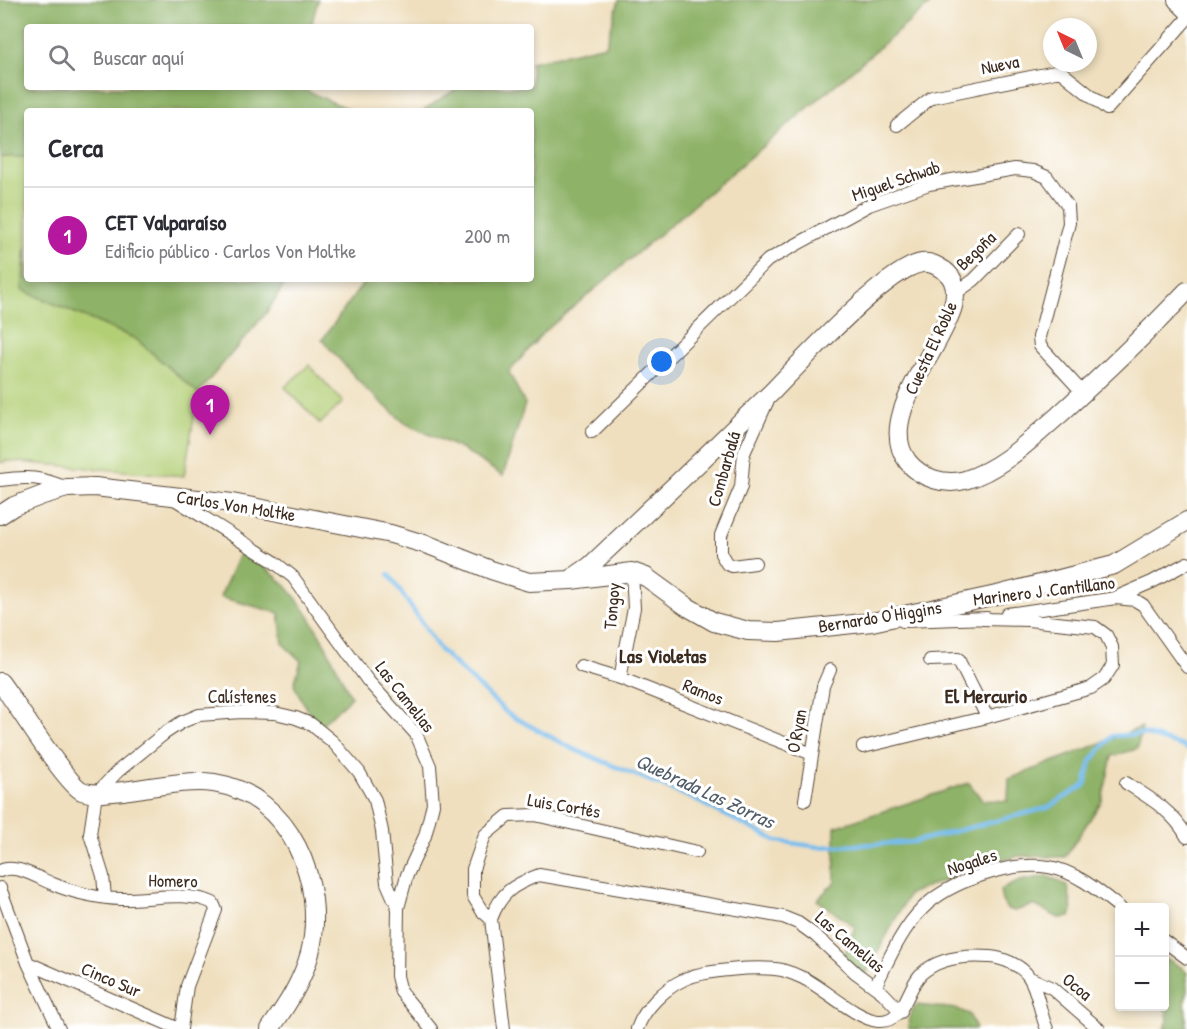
<!DOCTYPE html>
<html lang="es">
<head>
<meta charset="utf-8">
<style>
	:root { --surface:#fff; --page:#f2f2f3; --text:#2b2b33; --muted:#7c7c81; --line:#e1e1e2; --accent:#b5179e }
	body { margin:0; font-family:"Patrick Hand",sans-serif; background:var(--page); color:var(--text) }
	.controls { position:absolute; right:18px; bottom:18px; display:grid; overflow:hidden; border-radius:6px; box-shadow:0 3px 9px #0003 }
	.controls button { width:54px; height:54px; display:grid; place-items:center; padding:0; border:0; border-bottom:2px solid var(--line); background:var(--surface); color:var(--text); font:30px sans-serif }
	.compass { position:absolute; left:1043px; top:18px; width:54px; height:54px; border-radius:50%; background:var(--surface); box-shadow:0 3px 9px #0003; rotate:317deg }
	.you { position:absolute; left:662px; top:362px; width:21px; height:21px; margin:-15px; border:4px solid #fff; border-radius:50%; background:#1a73e8; box-shadow:0 0 0 9px #1a73e833 }
	.badge { display:grid; place-items:center; width:39px; height:39px; border-radius:50%; background:var(--accent); color:#fff; font-size:20px; font-weight:700 }
	.pin { position:absolute; translate:-50% -50px; filter:drop-shadow(0 2px 3px #0008) }
	.pin::after { content:''; position:absolute; top:32px; width:21px; height:18px; background:inherit; clip-path:polygon(0 0,100% 0,50% 100%) }
	.list { margin:0; padding:0; list-style:none }
	h2 { display:flex; justify-content:space-between; align-items:center; height:78px; margin:0; padding:0 24px; font-size:26px }
	h2 small { font-size:20px; font-weight:400; color:var(--muted) }
	.list li { display:grid; grid-template-columns:39px 1fr auto; gap:18px; align-items:center; box-sizing:border-box; height:96px; padding:0 24px; border-top:2px solid var(--line) }
	.list b { display:block; font-size:22px; white-space:nowrap }
	.list p { margin:0; font-size:20px; white-space:nowrap; color:var(--muted) }
	.list em { font-size:20px; font-style:normal; color:var(--muted) }
	.icon { flex:none; width:33px; height:33px; fill:none; stroke:currentColor; stroke-width:2; stroke-linecap:round; stroke-linejoin:round }
	.map { position:relative; flex:none; width:1187px; height:1029px; overflow:hidden }
	.search { position:absolute; background:var(--surface); box-shadow:0 3px 9px #0003; left:24px; top:24px; width:510px; height:66px; display:flex; align-items:center; gap:15px; box-sizing:border-box; padding:0 21px; border-radius:6px; color:var(--muted); font-size:22px }
	.panel { position:absolute; background:var(--surface); box-shadow:0 3px 9px #0003; left:24px; top:108px; width:510px; height:174px; border-radius:6px }
	.map>svg:first-child { display:block }
	.green { fill:#b3cf76; stroke:#777c4a; stroke-width:1.5 }
	.forest { fill:#8eb267; stroke:#646e42; stroke-width:1.5 }
	.lines { fill:none; stroke-linecap:round; stroke-linejoin:round }
	.stream { stroke:#77bdee; stroke-width:4.5 }
	.street-casing { stroke:#564536; stroke-width:14 }
	.secondary-casing { stroke:#564536; stroke-width:20 }
	.street { stroke:#fff; stroke-width:12 }
	.secondary { stroke:#fff; stroke-width:18 }
	.labels { text-anchor:middle; stroke-width:6; stroke-linejoin:round; paint-order:stroke }
	.street-label { font-size:18px; fill:#3b2a1e; stroke:#fff }
	.neighbourhood-label { font-size:20px; font-weight:bold; fill:#3b2a1e; stroke:#fff }
	.water-label { font-size:20px; font-style:italic; fill:#505d67; stroke:#fff }
</style>
</head>
<body>
<div class="map">
<svg width="1187" height="1029" viewBox="0 0 1187 1029">
	<rect width="100%" height="100%" fill="#fff"/>
	<filter id="ink" filterUnits="userSpaceOnUse"><feTurbulence type="fractalNoise" baseFrequency=".0167" numOctaves="2"/><feDisplacementMap in="SourceGraphic" scale="12" xChannelSelector="R" yChannelSelector="G"/><feConvolveMatrix kernelMatrix="1 2 1 2 8 2 1 2 1" color-interpolation-filters="sRGB"/></filter>
	<filter id="wash" filterUnits="userSpaceOnUse"><feTurbulence type="fractalNoise" baseFrequency=".008" numOctaves="4" result="noise"/><feDisplacementMap in="SourceGraphic" scale="24" xChannelSelector="R" yChannelSelector="G"/><feGaussianBlur stdDeviation="1.35" result="paint"/><feColorMatrix in="noise" values="0 0 0 0 0 0 0 0 0 0 0 0 0 0 0 0 0 1.4 0 .05"/><feComposite in="paint" operator="in"/></filter>
	<g filter="url(#wash)">
		<rect width="100%" height="100%" fill="#efdfbe"/>
		<!-- green -->
		<path class="green" d="M0 157H27V239L22 290 136 339 198 393 184 476 6 461 0 463Z
			M309 365 343 402 320 424 285 387Z"/>
		<!-- forest -->
		<path class="forest" d="M0 0H318L311 27H27V87H298L353 111H27V157H0Z
			M619 0H935L543 333 509 372 525 404 503 476 465 451 405 423 366 389 322 340 366 279H531V111H422L459 87H531V62L606 45Z
			M27 239V279H288L267 312 198 393 136 339 22 290Z
			M240 552C256 561 272 572 285 585 312 613 334 662 351 697L321 725 310 715 294 685 301 661 283 644 279 613 220 597Z
			M1142 727 1137 749 1112 756 1102 801 1065 857 1018 856 978 867 909 894 866 974 843 958 855 927 817 900 835 882V827L969 783 982 800 1008 801 1009 779Z
			M1046 876 1059 881 1068 887 1072 910 1070 917 1059 918 1034 905 1015 911 1007 909 1002 901 1000 890 1020 881Z
			M1165 958 1181 967 1187 973V994L1185 1000 1187 1029H1164L1168 1021 1167 1011 1162 1007 1164 1006Z
			M916 1005 957 1009 969 1014 976 1029H909C907 1020 911 1013 916 1005Z"/>
		<g class="lines">
			<!-- stream -->
			<path class="stream" d="M389 574 440 650 508 714 573 749 689 797 777 841 819 847 913 842 1047 808 1085 785 1091 761 1112 736 1144 734 1182 746 1187 749"/>
		</g>
	</g>
	<g filter="url(#ink)">
		<g class="lines">
			<!-- street casing -->
			<g class="street-casing">
				<path id="street" d="M897 125 932 97 1060 71 1107 109 1187 19
					M957 292 974 280 1019 234
					M592 432 768 260 869 205 929 184 1015 169 1033 171 1047 177 1068 206 1069 223 1039 337 1040 346 1083 393
					M0 480C29 476 40 477 67 488
					M173 498 273 561 293 577 368 681 416 734 430 766 433 804 425 836 407 875 398 908 397 976 401 992 431 1029
					M755 563 732 566 727 564 721 554V535L741 487 744 453 768 400
					M1117 597 1152 582 1187 563
					M1007 614 1116 598 1135 600 1143 605 1187 667
					M903 621 987 618
					M930 660 958 659 987 717
					M581 666 620 678 812 754
					M620 678 634 608 632 572
					M863 747 987 717 1091 688 1104 679 1113 665 1112 647 1106 635 1095 627 1028 620 982 619
					M1126 783C1150 798 1174 812 1187 837
					M805 800 823 686 830 670
					M0 871C15 863 38 878 53 884 71 892 101 899 121 899 150 900 185 890 213 903L216 910 187 986 181 1029
					M0 888 28 963 59 1029
					M105 897 103 876 90 834 96 794 118 771 165 733 182 722 199 715 242 712 275 713 296 718 311 724 333 742 359 772 375 800 382 831 387 883 398 908
					M491 919 482 911 473 896V869L485 835 508 816 535 815 697 852
					M1164 941 1187 958
					M28 963 179 1029
					M1030 978 1052 988 1099 1029
					M875 987C888 961 901 930 922 909 949 881 1011 861 1049 867 1075 871 1100 892 1120 908
					M504 1029 491 919C501 892 513 885 539 875L783 917 798 923 816 936 856 973 883 993 901 1012
					M637 1029C644 1009 664 989 683 980 701 970 761 966 782 970 789 972 797 975 803 978 823 987 856 1019 878 1021 905 1023 906 989 921 974 939 957 966 955 990 957 1003 958 1021 965 1029 977 1038 990 1040 1014 1047 1029"/>
			</g>
			<!-- secondary casing -->
			<g class="secondary-casing">
				<path id="secondary" d="M1177 0 1187 10
					M0 515 14 506 43 495 67 488 95 487 232 503 391 534 431 546 491 570 529 582 571 580 632 572 646 577 686 606 714 622 748 631 778 632 872 622 1001 594 1114 565 1187 521
					M574 577 590 566C632 526 674 487 715 447 734 428 753 410 772 392 799 364 888 267 922 263 932 262 937 266 945 271 991 307 864 406 908 462 921 478 945 486 965 480 1002 469 1030 440 1059 415 1103 375 1146 334 1187 291
					M0 682C15 701 66 784 82 791 95 796 109 792 123 791 150 788 186 779 214 783 290 795 327 883 310 953 302 982 287 1005 270 1029"/>
			</g>
			<!-- street -->
			<use href="#street" class="street"/>
			<!-- secondary -->
			<use href="#secondary" class="secondary"/>
		</g>
	</g>
	<g class="labels">
		<!-- street labels -->
		<g class="street-label">
			<text transform="translate(1000 65) rotate(-11)" y="6">Nueva</text>
			<text transform="translate(896 181) rotate(-19)" y="6">Miguel Schwab</text>
			<text transform="translate(976 251) rotate(-44)" y="6">Begoña</text>
			<text transform="translate(931 348) rotate(-65)" y="6">Cuesta El Roble</text>
			<text transform="translate(724 469) rotate(-74)" y="6">Combarbalá</text>
			<text transform="translate(236 506) rotate(9)" y="6">Carlos Von Moltke</text>
			<text transform="translate(1044 591) rotate(-7)" y="6">Marinero J .Cantillano</text>
			<text transform="translate(612 606) rotate(-85)" y="6">Tongoy</text>
			<text transform="translate(880 617) rotate(-9)" y="6">Bernardo O'Higgins</text>
			<text transform="translate(703 692) rotate(22)" y="6">Ramos</text>
			<text x="242" y="703">Calístenes</text>
			<text transform="translate(405 697) rotate(52)" y="6">Las Camelias</text>
			<text transform="translate(797 731) rotate(-80)" y="6">O'Ryan</text>
			<text transform="translate(564 806) rotate(10)" y="6">Luis Cortés</text>
			<text transform="translate(972 862) rotate(-18)" y="6">Nogales</text>
			<text transform="translate(173 881) rotate(1)" y="6">Homero</text>
			<text transform="translate(850 942) rotate(40)" y="6">Las Camelias</text>
			<text transform="translate(111 980) rotate(23)" y="6">Cinco Sur</text>
			<text transform="translate(1077 987) rotate(39)" y="6">Ocoa</text>
		</g>
		<!-- neighbourhood labels -->
		<g class="neighbourhood-label">
			<text x="663" y="663">Las Violetas</text>
			<text x="986" y="703">El Mercurio</text>
		</g>
		<!-- water labels -->
		<g class="water-label">
			<text transform="translate(705 791) rotate(25)" y="7">Quebrada Las Zorras</text>
		</g>
	</g>
</svg>
<div class="controls">
<button>+</button>
<button>−</button>
</div>
<svg class="compass" viewBox="-18 -18 36 36"><path d="M0-13l5 13h-10z" fill="#e53935"/><path d="M0 13l5-13h-10z" fill="#7c7c81"/></svg>
<div class="you"></div>
<div class="pin badge" style="left:210px;top:435px">1</div>
<div class="search"><svg class="icon" aria-label="search" viewBox="0 0 24 24"><circle cx="10" cy="10" r="6"/><path d="M15 15l6 6"/></svg>Buscar aquí</div>
<section class="panel">
<h2>Cerca<small></small></h2>
<ul class="list">
<li><span class="badge">1</span><div><b>CET Valparaíso</b><p>Edificio público · Carlos Von Moltke</p></div><em>200 m</em></li>
</ul>
</section>
</div>
</body>
</html>
